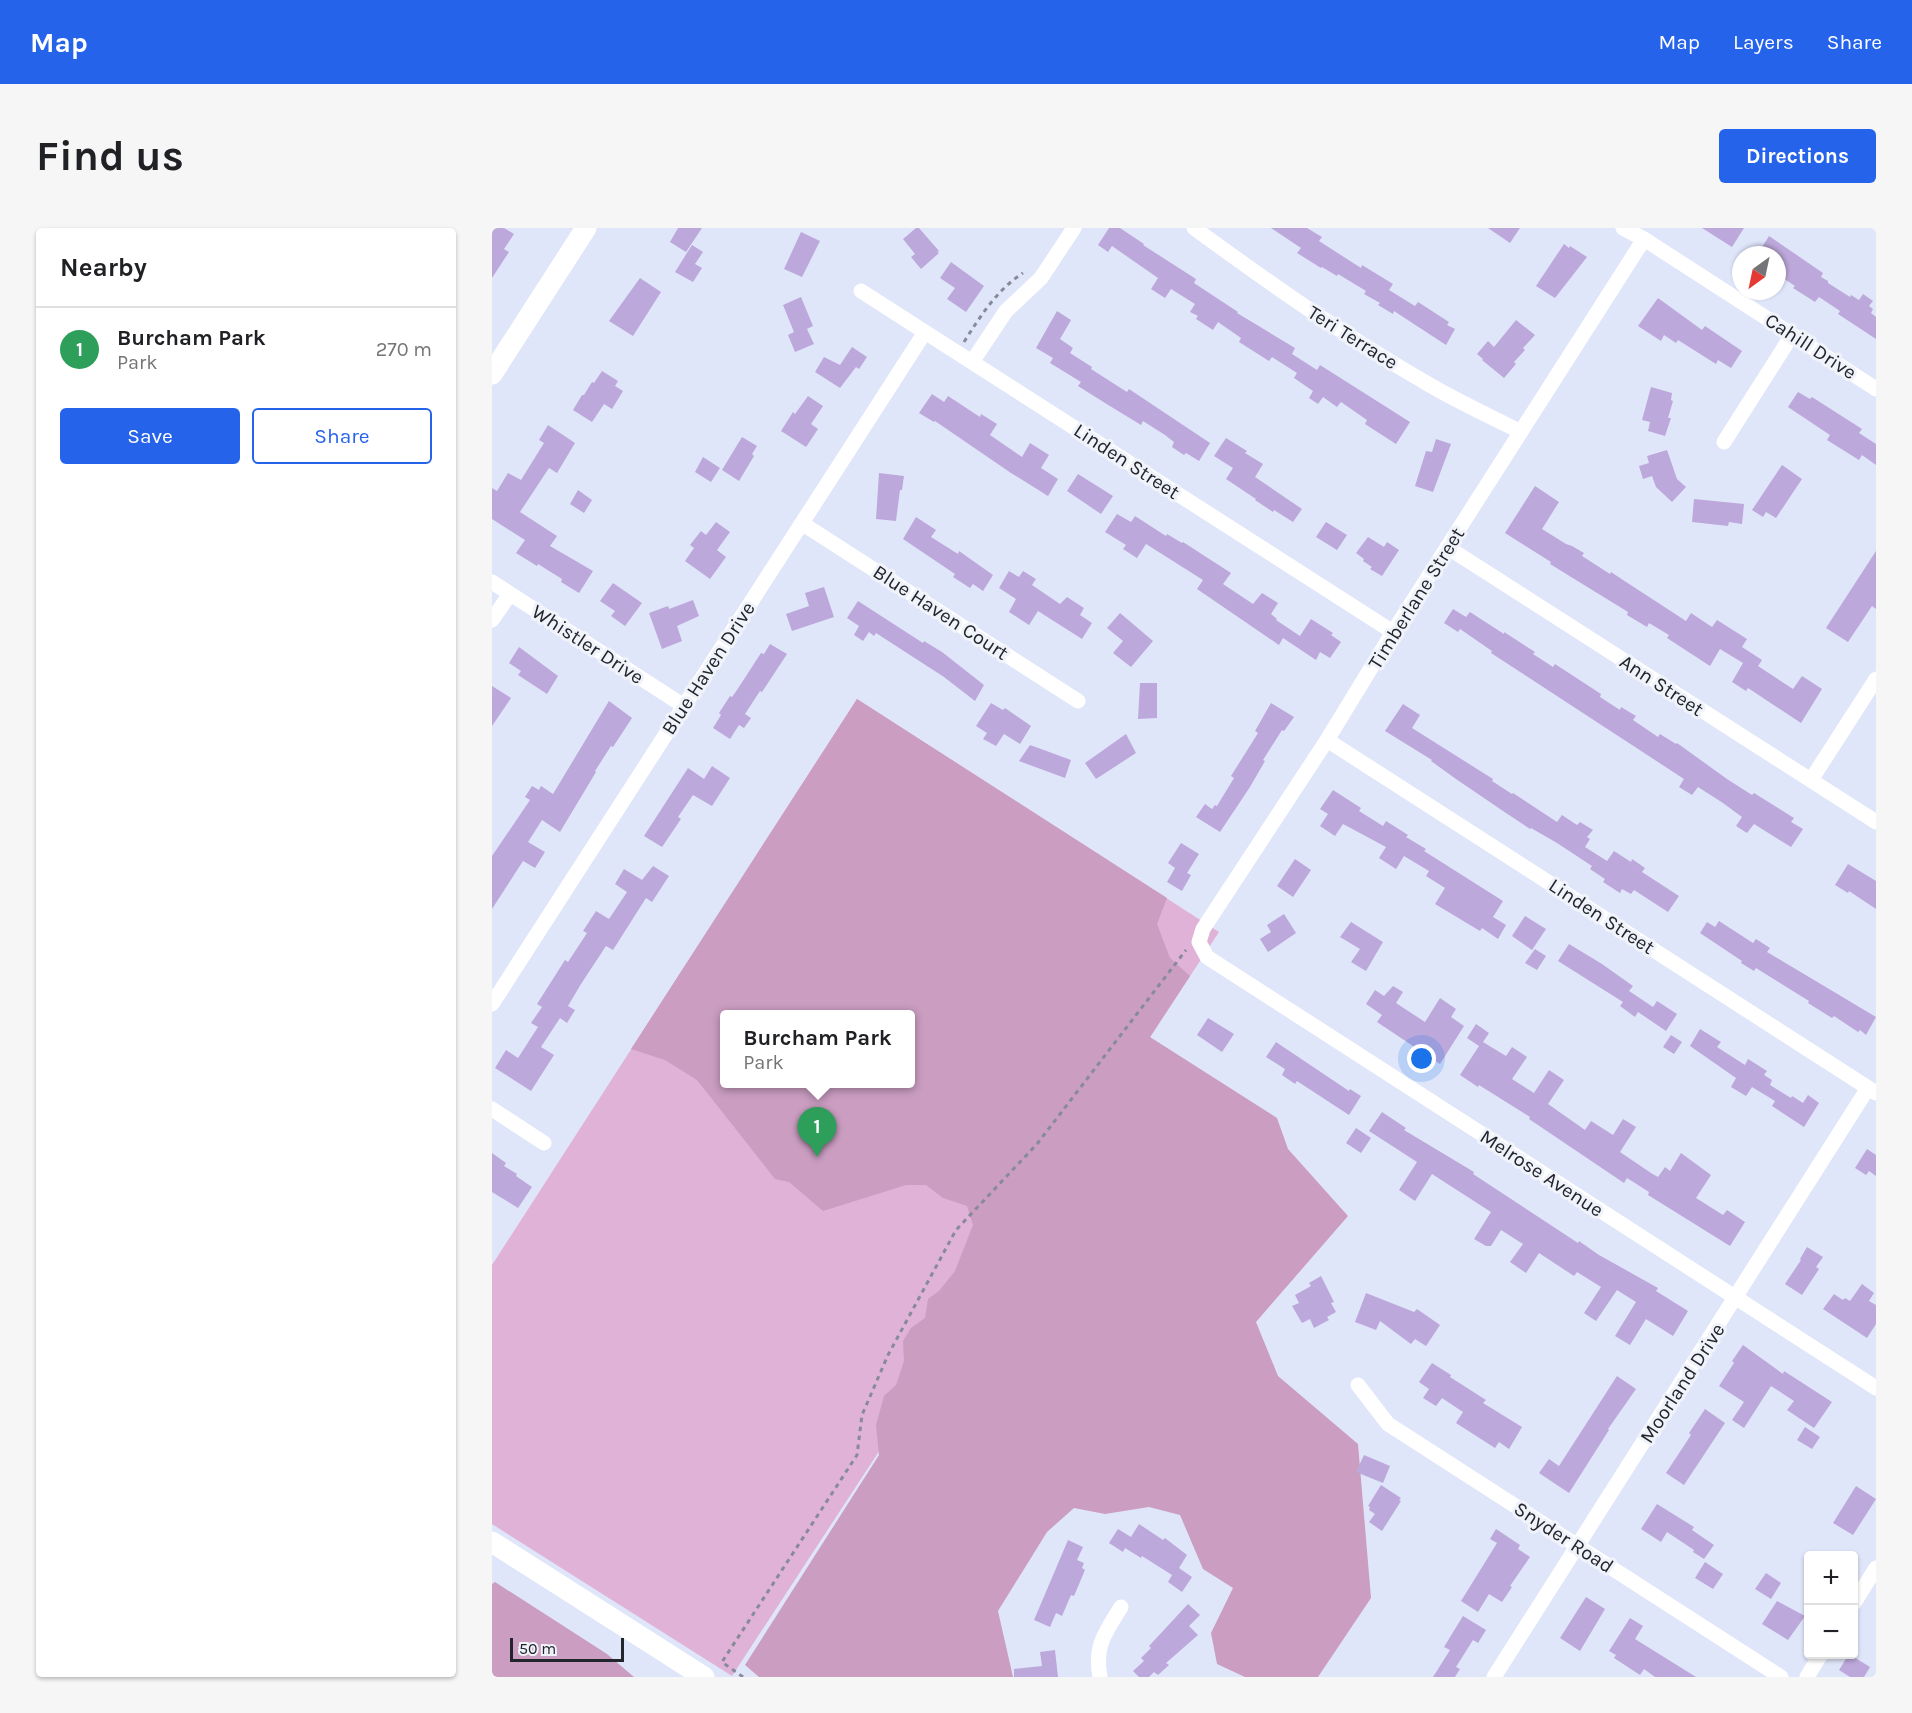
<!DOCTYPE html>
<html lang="en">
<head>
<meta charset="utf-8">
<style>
	:root { --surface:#fff; --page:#f6f6f6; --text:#202124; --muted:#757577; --line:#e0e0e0; --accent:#2563eb }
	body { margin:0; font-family:Karla,sans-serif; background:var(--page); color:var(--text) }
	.controls { position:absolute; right:18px; bottom:18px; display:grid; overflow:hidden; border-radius:6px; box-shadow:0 2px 4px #0004 }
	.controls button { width:54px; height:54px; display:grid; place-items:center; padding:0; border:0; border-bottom:2px solid var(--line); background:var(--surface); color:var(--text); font:30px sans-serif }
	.compass { position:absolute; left:1240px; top:18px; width:54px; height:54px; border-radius:50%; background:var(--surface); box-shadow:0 2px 4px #0004; rotate:213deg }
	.scale { position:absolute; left:18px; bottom:15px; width:114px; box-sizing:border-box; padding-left:6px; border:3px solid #23252c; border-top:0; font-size:16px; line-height:21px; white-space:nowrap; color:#23252c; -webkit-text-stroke:4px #f1f3fb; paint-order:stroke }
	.you { position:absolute; left:930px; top:831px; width:21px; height:21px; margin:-15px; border:4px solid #fff; border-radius:50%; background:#1a73e8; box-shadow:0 0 0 9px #1a73e833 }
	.badge { display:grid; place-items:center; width:39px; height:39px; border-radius:50%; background:var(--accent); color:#fff; font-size:20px; font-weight:700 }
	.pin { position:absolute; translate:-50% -50px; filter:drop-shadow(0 2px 3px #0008) }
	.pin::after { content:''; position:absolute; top:32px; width:21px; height:18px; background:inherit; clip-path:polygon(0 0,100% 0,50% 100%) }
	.popup { position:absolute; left:228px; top:782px; width:195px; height:78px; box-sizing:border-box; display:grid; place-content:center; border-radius:6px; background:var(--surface); filter:drop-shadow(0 2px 4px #0005); font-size:20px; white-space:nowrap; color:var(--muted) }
	.popup b { font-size:22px; color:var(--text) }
	.popup::after { content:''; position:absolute; left:50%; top:100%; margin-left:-12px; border:12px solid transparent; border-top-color:var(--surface) }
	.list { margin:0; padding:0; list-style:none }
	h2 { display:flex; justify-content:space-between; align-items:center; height:78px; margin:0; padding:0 24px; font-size:26px }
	h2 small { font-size:20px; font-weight:400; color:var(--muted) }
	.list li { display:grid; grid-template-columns:39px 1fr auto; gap:18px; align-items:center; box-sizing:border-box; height:84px; padding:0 24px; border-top:2px solid var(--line) }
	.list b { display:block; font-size:22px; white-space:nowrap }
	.list p { margin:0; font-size:20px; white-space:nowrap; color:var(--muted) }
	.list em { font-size:20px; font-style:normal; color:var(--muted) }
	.actions { display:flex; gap:12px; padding:18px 24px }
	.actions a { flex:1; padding:14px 0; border:2px solid var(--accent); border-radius:6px; text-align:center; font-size:21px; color:var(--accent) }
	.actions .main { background:var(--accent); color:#fff }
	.map { position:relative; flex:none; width:1384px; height:1449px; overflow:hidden; border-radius:6px }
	header { display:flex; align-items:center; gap:36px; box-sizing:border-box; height:84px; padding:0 30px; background:var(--accent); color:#fff }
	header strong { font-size:28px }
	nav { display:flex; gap:33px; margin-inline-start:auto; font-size:21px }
	.intro { display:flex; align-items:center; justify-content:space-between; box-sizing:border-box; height:144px; padding:0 36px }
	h1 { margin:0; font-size:42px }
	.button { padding:15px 27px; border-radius:6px; background:var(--accent); color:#fff; font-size:21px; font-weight:700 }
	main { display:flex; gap:36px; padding:0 36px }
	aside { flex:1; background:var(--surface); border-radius:6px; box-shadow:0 2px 4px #0004 }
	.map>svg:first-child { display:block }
	.green { fill:#e0b2d7; fill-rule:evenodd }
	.forest { fill:#ca9dc1; fill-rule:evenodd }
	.building { fill:#bca8da }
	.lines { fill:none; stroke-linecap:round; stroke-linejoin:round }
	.path { stroke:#878b99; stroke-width:3; stroke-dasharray:4.5 4.5; stroke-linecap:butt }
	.street { stroke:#fff; stroke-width:15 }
	.secondary { stroke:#fff; stroke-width:21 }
	.labels { text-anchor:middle; stroke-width:6; stroke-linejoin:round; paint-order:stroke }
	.street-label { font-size:20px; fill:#23252c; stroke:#f1f3fb }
</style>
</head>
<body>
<header>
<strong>Map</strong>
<nav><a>Map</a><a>Layers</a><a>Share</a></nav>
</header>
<div class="intro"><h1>Find us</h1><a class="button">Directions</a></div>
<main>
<aside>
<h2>Nearby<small></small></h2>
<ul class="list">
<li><span class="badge" style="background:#2e9e5b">1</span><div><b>Burcham Park</b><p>Park</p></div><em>270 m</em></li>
</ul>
<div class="actions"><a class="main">Save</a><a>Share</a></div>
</aside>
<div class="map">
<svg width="1384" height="1449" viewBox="0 0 1384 1449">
	<rect width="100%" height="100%" fill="#e0e6fa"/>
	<!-- green -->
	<path class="green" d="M365 471 727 704 240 1448 0 1296V1037ZM232 786H418V856H232Z"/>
	<!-- forest -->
	<path class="forest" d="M365 471 675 670 665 696 678 730 698 748 658 809 785 890 796 921 856 988 764 1094 786 1148 866 1216 879 1370 826 1449H753L725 1436 719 1405 741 1360 711 1341 688 1287 657 1279 613 1286 582 1280 555 1304 506 1383 521 1449H267L253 1437 387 1227 384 1197 392 1168 404 1157 412 1133 411 1113 419 1100 433 1090 436 1071 447 1063 463 1043 481 997 475 978 451 970 434 957H414L331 983 297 954 283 951 205 852 173 832 139 821ZM232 786H418V856H232Z
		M3 1354 115 1426 142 1449H0V1356Z"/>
	<!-- building -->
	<path class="building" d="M0 0H12L22 6 12 21 17 24 0 50Z
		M186 0H210L194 24 178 14Z
		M424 0H427L447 23 445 24 447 25 429 41 419 29 423 26 411 11Z
		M617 0H628L652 16 651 17 704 51 702 55 746 84 745 85 803 120 800 126 825 142 828 137 918 194 904 216 873 196 875 192 849 174 845 179 831 169 826 176 817 170 821 163 802 150 805 145 780 129 777 133 747 114 749 110 726 94 721 102 704 91 706 88 698 84 703 76 679 61 673 70 659 61 666 50 620 18 616 24 606 17Z
		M779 0H815L830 9 827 13 869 40 870 37 901 56 897 62 923 78 926 74 957 94 955 97 963 101 954 117 902 83 901 86 886 77 888 75 872 66 874 63 846 46 845 48 830 39 829 40 805 25 809 20Z
		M996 0H1028L1018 15Z
		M1210 0H1252L1240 19Z
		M309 4 328 13 310 49 292 41Z
		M1277 8 1331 45 1329 49 1336 53V55L1358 69 1359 67 1367 72 1371 66 1381 73 1377 78 1381 81 1379 85 1384 89V111L1346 86 1348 83 1327 69 1323 74 1301 60 1303 58 1285 46V27H1265Z
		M1072 16 1077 20 1078 18 1095 29 1063 70 1044 58Z
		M200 17 211 24 203 36 210 40 201 54 183 44Z
		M459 34 492 58 474 84 455 71 463 60 448 50Z
		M148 50 169 64 141 108 117 93Z
		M309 69 321 98 315 101 322 116 303 124 296 107 302 104 291 77Z
		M1166 70 1210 102 1213 98 1250 123 1239 140 1226 132 1224 136 1186 112 1184 115 1172 107 1169 113 1146 98Z
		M565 83 579 92 568 111 581 120 578 125 600 139 599 141 635 164 637 161 718 215 707 233 694 225 692 227 680 219 682 214 673 207 651 193 649 197 613 175 586 158 589 154 558 135 561 130 544 120Z
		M1024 92 1043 107 1031 120 1033 122 1022 134 1024 136 1012 150 990 132 991 131 985 126 996 113 1002 119Z
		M360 119 375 129 367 141 364 139 348 160 323 144 332 129 348 137Z
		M110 143 126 153 123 158 131 163 120 181 112 176 100 194 81 182 90 167H92L100 154 102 155Z
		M1159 159 1180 165 1179 172 1181 173 1176 190H1179L1173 208 1156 203 1158 194 1150 192Z
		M1306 164 1318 171 1320 169 1370 201 1367 205 1384 216V237L1370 227 1367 232 1335 212 1338 207 1296 179Z
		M440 166 452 174 456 168 488 189 489 186 505 196 498 207 530 229 538 215 557 227 549 240 566 251 556 268 519 245 443 193 442 194 427 185Z
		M316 168 331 178 319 196 326 201 314 219 289 203 301 184 303 186Z
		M56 197 83 215 65 245 57 240 28 284 65 308 58 318 101 343 87 365 69 354 70 351 46 336 45 338 24 325 33 312 0 291V260L5 263 16 245 29 252 52 215 47 212Z
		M250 209 265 218 260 226 262 228 247 253 230 242Z
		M734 210 755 223 753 225 771 236 763 249 810 281 801 294 782 282 781 284 763 272 764 271 734 251 741 240 722 228Z
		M944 211 959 216 941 264 923 258 934 223 940 224Z
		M1175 222 1185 251 1194 259 1180 274 1164 259 1160 248 1151 251 1147 238 1157 235 1155 228Z
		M211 229 228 240 219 254 203 244Z
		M1290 237 1310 251 1284 290 1274 284 1271 289 1260 282Z
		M387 245 412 248 410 262H408L404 293 384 291Z
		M586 246 621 268 609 286 575 263Z
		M1043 258 1067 274 1050 301 1074 316 1080 318 1092 325 1090 328 1118 346 1119 344 1131 352 1194 393 1199 385 1220 399 1225 392 1255 411 1250 419 1270 432 1266 438 1301 461 1310 448 1330 461 1309 495 1256 460 1254 463 1240 454 1251 435 1228 421 1218 438 1175 410 1177 407 1157 395 1155 399 1135 387 1136 384 1058 336 1059 334 1013 305Z
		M86 262 100 272 92 285 78 276Z
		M1202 271 1252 276 1250 296 1237 294 1236 298 1200 294Z
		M625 286 639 294 643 288 674 308 675 306 690 315 691 314 739 345 731 356 761 376 770 365 786 375 779 386 785 391 784 392 808 408 819 391 841 405 839 407 849 414 838 430 828 424 824 432 791 410 787 417 705 361 711 352 654 316 645 330 631 321 634 317 613 304Z
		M424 289 444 302 439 309 466 326 467 323 501 347 491 363 481 356 478 360 461 349 463 346 411 311Z
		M224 294 238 304 225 322 234 329 218 351 193 333 202 320 198 317 209 303 214 307Z
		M834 294 855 307 845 322 824 309Z
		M876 309 892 319 895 314 907 322 890 348 878 341 880 339 871 333 872 331 864 325Z
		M1384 323V381L1380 378 1356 414 1334 400Z
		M517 343 527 349 531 343 544 351 540 357 568 376 575 369 592 380 588 387 600 395 590 411 546 383 537 397 517 384 524 371 507 360Z
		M121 355 150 375 133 398 119 388 123 383 108 373Z
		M332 359 342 389 300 403 294 386 317 378 313 365Z
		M201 372 207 388 185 398 190 413 170 421 157 385 176 378 177 381Z
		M366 373 431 415 432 413 450 424 492 457 483 473 452 449 384 405 382 408 377 404 371 413 362 407 367 398 355 390Z
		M961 381 974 389 978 384 1012 406V404L1043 424 1041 426 1061 439 1063 436 1109 466 1108 469 1128 482 1129 479 1144 488 1141 492 1166 509 1168 506 1184 516 1185 515 1235 551 1260 567 1262 565 1302 590 1299 594 1311 601 1299 619 1262 596 1255 605 1244 598 1250 589 1231 575 1206 559 1200 567 1187 559 1192 551 999 425 1000 423 968 401 966 404 952 395Z
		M628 385 661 413 639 439 621 425 631 413 615 400Z
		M278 416 295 426 270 464 268 463 253 486 259 490 252 500 247 497 238 511 221 500 229 487 227 485 238 468 240 469 245 462 269 425 272 426Z
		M27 419 66 448 55 466 26 447 29 443 17 435Z
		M648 455H665V490L646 491Z
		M0 458 19 470 0 498Z
		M117 473 140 490 121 519 119 518 103 543 104 544 68 604 50 592 36 614 53 624 43 640 31 633 0 681V628L38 572 33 569 40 558 47 562 49 558 61 566Z
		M499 475 511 482 513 480 539 498 528 516 512 506 504 518 491 511 495 505 484 498Z
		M779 475 802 489 792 503 790 502 771 532 773 533 758 559 728 604 704 589 713 576 720 581 723 577 725 578 742 550 739 548 766 505 763 503Z
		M911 476 928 487 920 500 1001 551 1000 553 1020 566 1021 565 1065 594 1070 587 1085 597 1088 594 1101 602 1095 609 1098 611 1093 619 1115 633 1122 623 1139 634 1140 631 1153 640 1150 644 1187 668 1176 684 1142 662 1139 666 1130 661 1128 665 1111 654 1113 651 1098 641 1100 638 1065 615 1039 600 1038 601 1011 583 964 551 939 533 940 532 893 503Z
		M634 506 644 525 604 551 593 535Z
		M538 517 579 532 573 550 527 533Z
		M220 538 238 550 220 578 201 567 186 589 189 591 170 619 152 608 196 540 212 551Z
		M841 562 869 580 867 583 891 598 894 593 916 607 914 609 934 621 932 623 1011 673 1001 689 1014 697 1006 711 990 700 988 703 943 676 953 660 934 648 937 643 912 628 904 641 887 630 894 619 851 596 843 608 828 598 836 586 828 581Z
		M689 615 707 626 695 645 699 647 690 663 675 654 683 640 676 635Z
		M803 631 819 642 801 669 785 658Z
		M1356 636 1384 653V681L1357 663 1356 665 1343 657Z
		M161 638 177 648 160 674 154 670 121 722 114 718 89 756 76 778 83 782 75 795 68 790 49 819 62 827 39 863 3 840 14 822 26 830 46 799 39 795 50 779 45 776 73 732 76 734 95 705 91 703 104 683 117 691 135 664 123 656 132 641 150 652Z
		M792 686 804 705 776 724 768 711 779 704 775 697Z
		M1033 688 1054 701 1040 722 1020 708Z
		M1227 693 1261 715 1264 711 1278 720 1275 724 1384 789 1374 807 1368 802 1366 804 1342 788 1340 790 1316 775 1317 773 1264 740 1262 743 1249 735 1250 733 1208 705 1215 694 1223 699Z
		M859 694 891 714 874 743 859 734 868 721 848 709Z
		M1077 716 1110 736 1141 758 1137 763 1161 779 1165 773 1185 786 1174 803 1146 784 1143 789 1128 778 1131 774 1066 733Z
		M1043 721 1054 728 1045 742 1033 735Z
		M901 758 911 764 904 775 933 794 948 770 964 781 959 789 972 798 948 836 885 794 890 787 874 776 883 762 892 768Z
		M716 790 742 806 730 824 705 807Z
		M984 796 997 805 991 814 1014 828 1020 819 1035 829 1020 851 1042 865 1057 842 1072 852 1056 876 1093 902 1099 893 1121 907 1131 891 1144 899 1128 924 1159 945 1166 949 1173 939 1178 943 1189 925 1219 947 1204 970 1231 987 1235 982 1253 994 1238 1018 1156 967 1157 964 1135 950 1132 955 1037 891 1038 889 987 857 986 859 968 847 987 818 975 810Z
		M1208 801 1229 814 1225 819 1253 837 1256 831 1275 843 1272 847 1280 852 1278 857 1299 870 1300 868 1311 875 1316 867 1327 875 1312 899 1280 878 1283 873 1260 859 1254 868 1239 859 1244 850 1198 818Z
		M1179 807 1190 814 1182 826 1171 819Z
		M784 814 857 863 858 861 869 868 857 887 805 853 803 856 790 847 793 841 774 829Z
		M890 884 914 900 912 902 982 944 981 946 1086 1015 1087 1013 1107 1027 1166 1060 1164 1063 1196 1083 1181 1108 1154 1091 1138 1117 1123 1108 1144 1074 1125 1062 1104 1093 1092 1085 1109 1059 1085 1044 1082 1048 1047 1025 1034 1045 1018 1034 1031 1016 1009 1002 999 1018H994L982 1011 999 984 940 946 923 973 907 962 925 934 877 903Z
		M864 900 879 910 869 925 854 915Z
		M1375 921 1384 927V948L1377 943 1374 947 1363 940Z
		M0 925 14 935 12 938 25 946 24 948 40 959 26 980 0 964Z
		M1315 1019 1331 1029 1324 1039 1327 1041 1310 1067 1293 1056 1309 1032 1308 1031Z
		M829 1048 842 1074 839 1075 844 1084 835 1089 837 1092 822 1100 818 1091 810 1095 800 1078 807 1075 803 1067 819 1058 817 1055Z
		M1370 1056 1382 1065 1377 1073 1384 1077V1096L1375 1110 1331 1081 1342 1066 1351 1072 1353 1070 1358 1073Z
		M874 1065 922 1084 925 1081 948 1097 934 1118 923 1111 919 1116 888 1093 884 1102 863 1094Z
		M1251 1117 1291 1146 1292 1143 1340 1174 1322 1200 1295 1182 1302 1173 1279 1158 1252 1200 1240 1192 1252 1174 1227 1158 1242 1135 1240 1133Z
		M940 1135 959 1147 958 1149 994 1172 991 1175 1030 1199 1017 1221 1007 1214 1003 1220 964 1195 971 1184 950 1170 944 1178 931 1170 937 1161 927 1154Z
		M1125 1148 1144 1161 1116 1201 1117 1202 1077 1265 1047 1245 1057 1231 1067 1238Z
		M1213 1181 1233 1195 1192 1257 1174 1245 1199 1207 1197 1205Z
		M1313 1199 1328 1209 1320 1221 1305 1212Z
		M872 1227 898 1238 891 1255 864 1244Z
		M889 1257 909 1270 907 1272 909 1273 890 1303 877 1294 883 1286 877 1282 878 1279 876 1278Z
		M1364 1258 1384 1271 1361 1307 1341 1295Z
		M1165 1276 1202 1299 1200 1302 1222 1317 1212 1331 1201 1324 1202 1322 1175 1304 1169 1314 1149 1301Z
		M647 1296 671 1312 673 1310 695 1327 687 1340 700 1349 690 1364 676 1354 680 1347 650 1328 649 1330 633 1320 631 1324 617 1315 626 1301 639 1309Z
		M1004 1301 1028 1317 1026 1321 1038 1329 1018 1358 1020 1359 1010 1374 997 1366 986 1384 969 1373 1005 1315 998 1311Z
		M576 1312 591 1319 585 1332 592 1335 590 1340 593 1342 582 1368 579 1367 570 1388 564 1385 558 1399 542 1392Z
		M1213 1334 1231 1346 1221 1361 1203 1350Z
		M1274 1345 1289 1355 1279 1371 1263 1361Z
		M1094 1369 1113 1381 1088 1423 1068 1410Z
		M1285 1373 1313 1388 1296 1412 1270 1396Z
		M696 1376 708 1387 697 1398 706 1407 674 1435 677 1437 666 1447 662 1444 657 1449H647L641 1443 652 1433 649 1430 659 1420 657 1418Z
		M971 1388 994 1402 986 1415 981 1412 964 1439 968 1441 963 1449H941L958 1422 952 1419Z
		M1138 1390 1151 1398 1143 1411 1204 1449H1163L1152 1441 1148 1447 1122 1430 1124 1427 1117 1423Z
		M563 1422 566 1449H522V1441L550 1438 548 1424Z
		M1357 1426 1378 1439 1372 1449H1358L1347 1442Z"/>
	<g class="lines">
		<!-- path -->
		<path class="path" d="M472 114C489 87 505 62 531 45
			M251 1449 230 1434 365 1227 370 1187 396 1127 464 1002 545 916 694 722"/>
		<!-- street -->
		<path class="street" d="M702 0C776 54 851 107 931 153 962 172 996 187 1029 204
			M1131 0 1152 11 1384 161
			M1152 11 901 404 835 512 711 701 707 714 715 729 1384 1160
			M369 63 901 404
			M480 134 514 83 549 50 582 0
			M1232 214 1300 107
			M311 296 586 473
			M955 319 1384 594
			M0 354 192 478
			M0 392 18 366
			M835 512 1384 865
			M1319 552 1384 451
			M0 776 433 104
			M0 881 52 915
			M866 1157 896 1196 1289 1449
			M1362 1375 1384 1340
			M608 1449C602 1418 613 1405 629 1379
			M1002 1449 1376 860
			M1315 1449 1329 1426"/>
		<!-- secondary -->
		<path class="secondary" d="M0 146 94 0
			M0 1314 212 1449"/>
	</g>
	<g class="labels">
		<!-- street labels -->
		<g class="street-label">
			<text transform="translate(861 109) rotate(32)" y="7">Teri Terrace</text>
			<text transform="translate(1319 118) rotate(33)" y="7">Cahill Drive</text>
			<text transform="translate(635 233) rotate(33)" y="7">Linden Street</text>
			<text transform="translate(924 370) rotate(-58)" y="7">Timberlane Street</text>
			<text transform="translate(449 384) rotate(33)" y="7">Blue Haven Court</text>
			<text transform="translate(96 416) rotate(33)" y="7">Whistler Drive</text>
			<text transform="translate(216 440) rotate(-57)" y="7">Blue Haven Drive</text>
			<text transform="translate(1170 457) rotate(33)" y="7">Ann Street</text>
			<text transform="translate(1110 688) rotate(33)" y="7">Linden Street</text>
			<text transform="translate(1050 945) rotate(33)" y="7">Melrose Avenue</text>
			<text transform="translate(1190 1155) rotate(-57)" y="7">Moorland Drive</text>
			<text transform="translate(1072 1309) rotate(33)" y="7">Snyder Road</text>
		</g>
	</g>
</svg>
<div class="controls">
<button>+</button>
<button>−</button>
</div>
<svg class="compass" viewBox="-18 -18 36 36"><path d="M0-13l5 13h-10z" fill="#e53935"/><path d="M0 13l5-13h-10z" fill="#757577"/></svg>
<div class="scale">50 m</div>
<div class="you"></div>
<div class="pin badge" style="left:325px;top:929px;background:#2e9e5b">1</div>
<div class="popup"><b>Burcham Park</b>Park</div>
</div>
</main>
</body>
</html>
